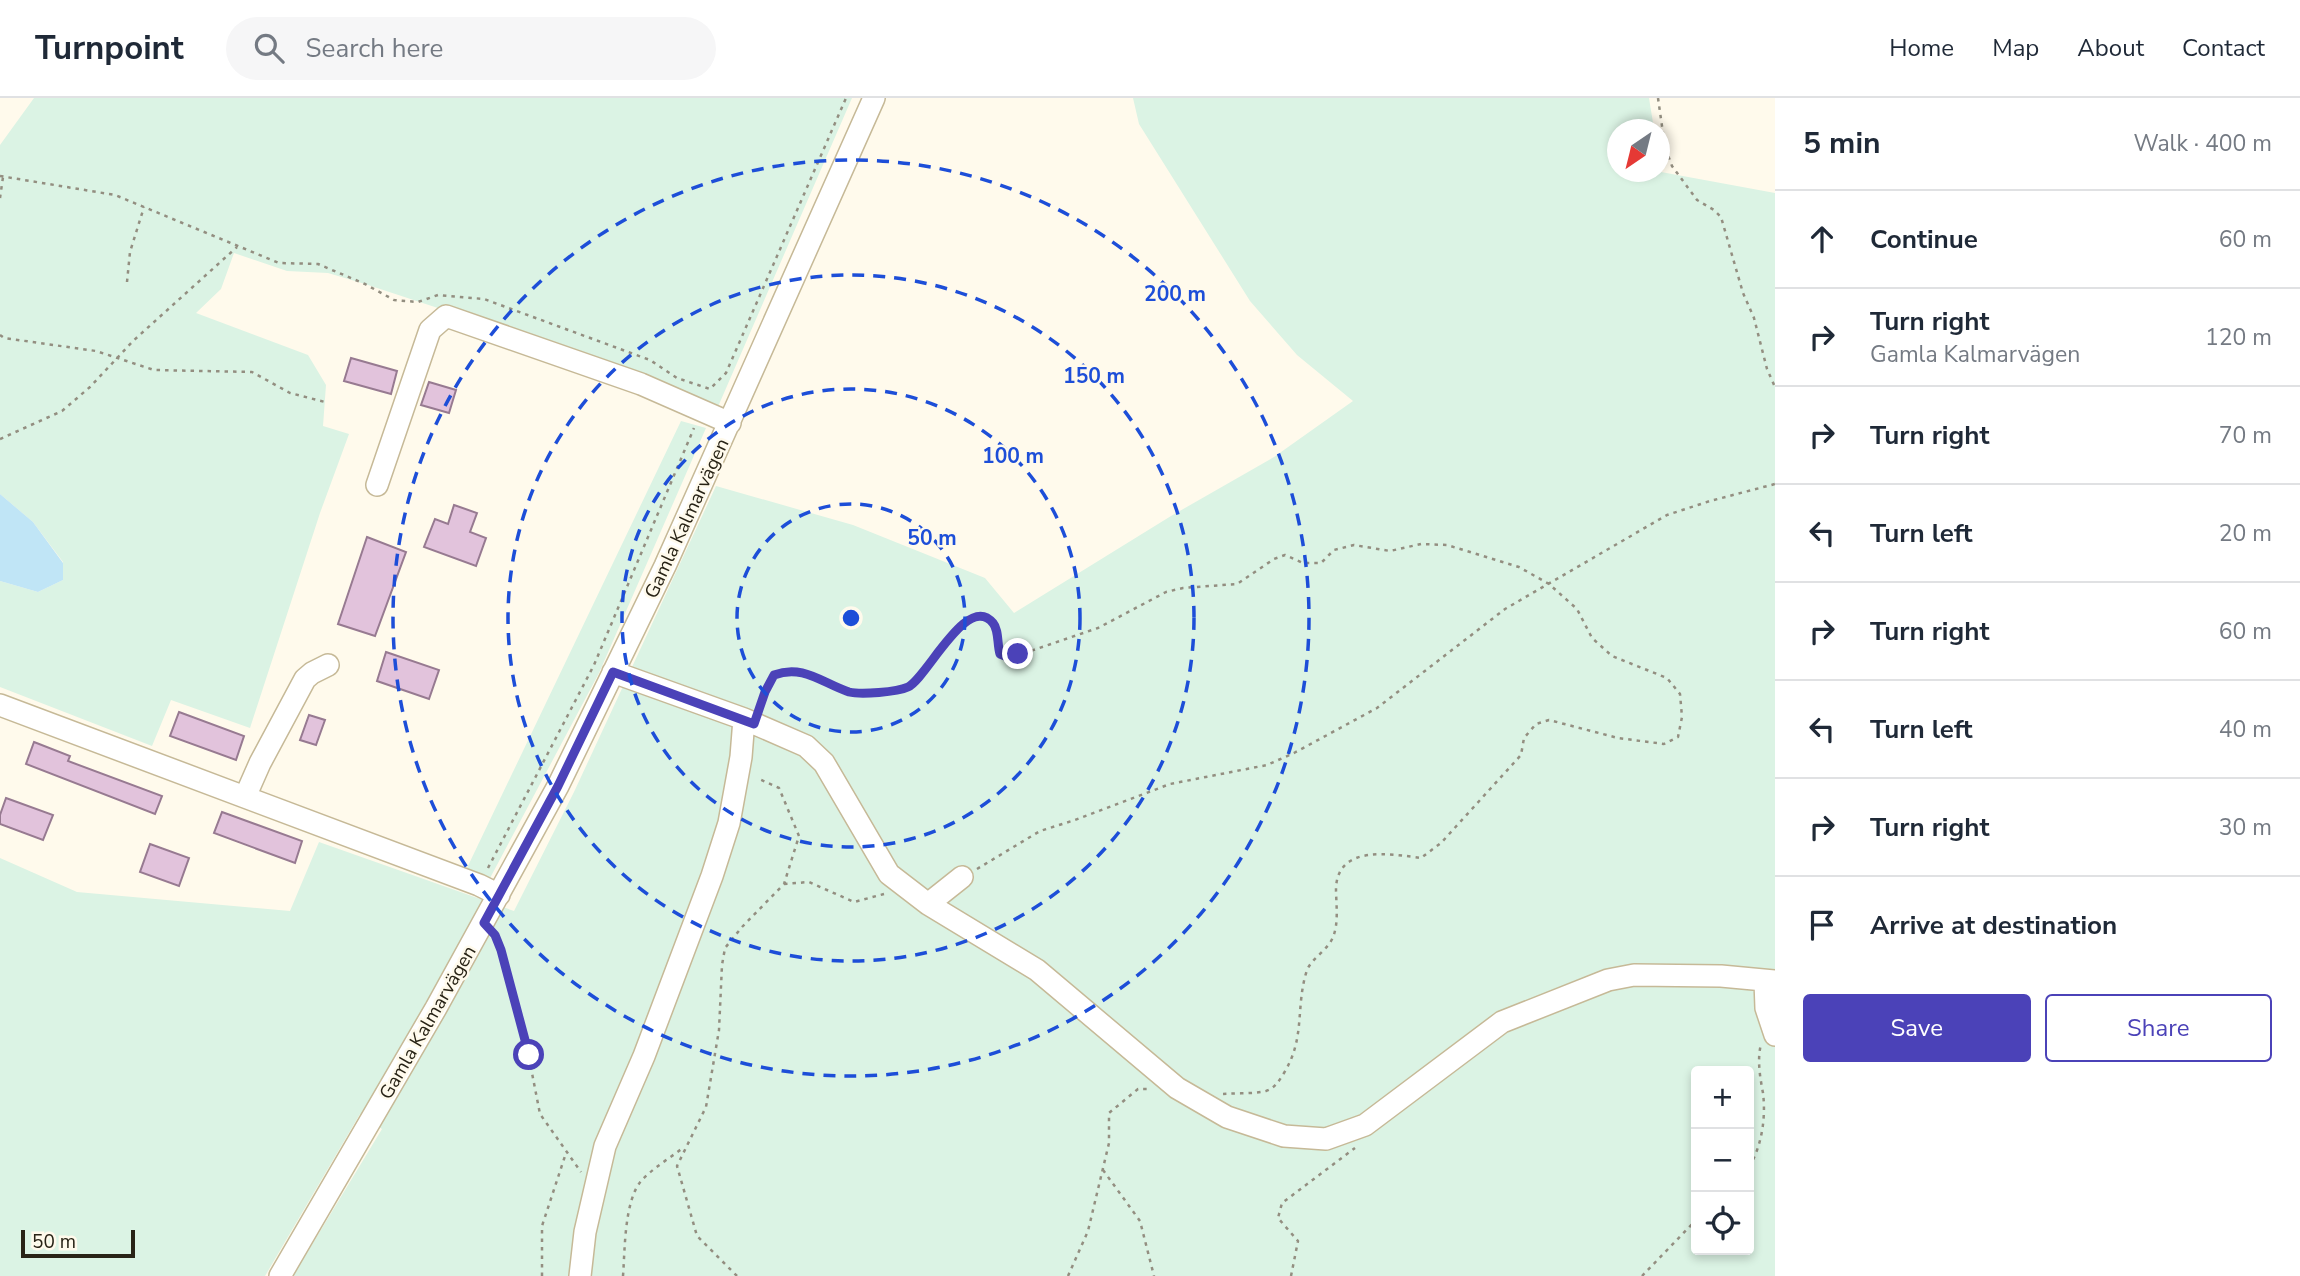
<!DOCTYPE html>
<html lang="en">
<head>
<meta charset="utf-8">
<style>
	:root { --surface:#fff; --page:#f6f6f7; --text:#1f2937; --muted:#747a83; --line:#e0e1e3; --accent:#4b42b8 }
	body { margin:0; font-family:"Nunito Sans",sans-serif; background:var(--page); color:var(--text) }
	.controls { position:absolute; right:21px; bottom:21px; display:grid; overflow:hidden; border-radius:7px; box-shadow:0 4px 10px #0003 }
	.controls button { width:63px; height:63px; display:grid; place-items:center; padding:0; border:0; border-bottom:2px solid var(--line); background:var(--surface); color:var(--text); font:35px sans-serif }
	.compass { position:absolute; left:1607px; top:21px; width:63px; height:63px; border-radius:50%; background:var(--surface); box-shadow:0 4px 10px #0003; rotate:215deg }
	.scale { position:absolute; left:21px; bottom:18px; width:114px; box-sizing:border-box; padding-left:7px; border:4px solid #282316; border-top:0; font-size:19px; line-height:24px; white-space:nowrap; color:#282316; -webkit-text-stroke:5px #fffaec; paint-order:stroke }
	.stop { position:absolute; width:21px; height:21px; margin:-16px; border:5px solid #4b42b8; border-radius:50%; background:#fff }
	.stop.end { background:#4b42b8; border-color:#fff; box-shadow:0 2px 7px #0008 }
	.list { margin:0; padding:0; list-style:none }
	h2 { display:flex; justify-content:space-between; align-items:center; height:91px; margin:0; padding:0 28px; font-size:30px }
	h2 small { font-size:23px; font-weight:400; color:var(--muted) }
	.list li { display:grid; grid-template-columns:46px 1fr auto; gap:21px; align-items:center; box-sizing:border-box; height:98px; padding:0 28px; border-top:2px solid var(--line) }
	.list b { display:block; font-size:26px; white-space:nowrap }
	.list p { margin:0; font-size:23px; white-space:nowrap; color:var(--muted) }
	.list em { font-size:23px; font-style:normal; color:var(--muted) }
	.actions { display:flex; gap:14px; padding:21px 28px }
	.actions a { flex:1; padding:16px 0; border:2px solid var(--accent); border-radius:7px; text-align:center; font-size:24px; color:var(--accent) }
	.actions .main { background:var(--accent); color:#fff }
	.icon { flex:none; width:38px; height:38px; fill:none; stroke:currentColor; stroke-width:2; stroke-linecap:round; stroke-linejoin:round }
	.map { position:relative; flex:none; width:1775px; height:1178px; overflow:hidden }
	header { display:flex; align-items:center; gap:42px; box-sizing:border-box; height:98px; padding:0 35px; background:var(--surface); border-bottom:2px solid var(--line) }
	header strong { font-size:33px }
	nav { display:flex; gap:38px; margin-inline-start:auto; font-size:24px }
	.search { width:490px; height:63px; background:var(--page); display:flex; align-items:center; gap:18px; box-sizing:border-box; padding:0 24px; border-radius:38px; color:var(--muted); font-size:26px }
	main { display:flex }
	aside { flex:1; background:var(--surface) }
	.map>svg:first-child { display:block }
	.green { fill:#dbf3e4; fill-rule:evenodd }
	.water { fill:#c0e5f6 }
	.building { fill:#e2c3dc; stroke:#977a91; stroke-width:2 }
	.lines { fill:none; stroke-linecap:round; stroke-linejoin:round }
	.minor-casing { stroke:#c6b997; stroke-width:24 }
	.path { stroke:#938e80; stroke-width:2.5; stroke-dasharray:3.5 5; stroke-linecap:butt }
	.minor { stroke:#fff; stroke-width:21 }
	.route { stroke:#4b42b8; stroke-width:9 }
	.ring { fill:none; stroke:#1d4ed8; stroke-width:3.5; stroke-dasharray:12 9 }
	.labels { text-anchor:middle; stroke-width:5; stroke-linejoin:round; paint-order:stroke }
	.street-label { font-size:19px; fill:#282316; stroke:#fffaec }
	.centre { fill:#1d4ed8; stroke:#fffaec; stroke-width:3.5 }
	.ring-label { font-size:21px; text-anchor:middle; font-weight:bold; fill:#1d4ed8; stroke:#fffaec; stroke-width:5; stroke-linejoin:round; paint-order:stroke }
</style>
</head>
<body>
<header>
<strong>Turnpoint</strong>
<div class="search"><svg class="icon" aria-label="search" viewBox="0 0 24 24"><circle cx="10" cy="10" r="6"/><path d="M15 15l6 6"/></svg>Search here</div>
<nav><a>Home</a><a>Map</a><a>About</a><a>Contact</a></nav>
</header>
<main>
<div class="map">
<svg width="1775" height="1178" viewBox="0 0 1775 1178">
	<rect width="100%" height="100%" fill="#fffaec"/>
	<!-- green -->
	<path class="green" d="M34 0H852L717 311 638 276 365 186 328 175 287 173 234 155 221 191 196 215 308 257 326 287 323 328 349 336 320 415 250 630 171 602 152 648 0 589V483L38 494 63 482V464L33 424 0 396V47Z
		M1133 0H1649L1654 31 1618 32V74H1660V67L1661 74 1775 95V1178H293L382 1031 360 1016 265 1178H0V760L77 794 290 813 319 744 514 813 574 694 716 388 853 427 985 480 1014 515 1171 418 1274 359 1353 303 1297 257 1250 203 1139 26ZM1696 973H1749V1152H1696Z
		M681 323 706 330 599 575 489 782 466 772Z"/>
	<!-- water -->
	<path class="water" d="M0 396 33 424 63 465V482L38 494 0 483Z"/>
	<!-- building -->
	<path class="building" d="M351 260 397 273 391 296 344 283Z
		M429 284 456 292 449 315 421 307Z
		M454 407 477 415 470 434 486 440 476 468 424 449 435 421 448 426Z
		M367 439 406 454 375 538 338 526Z
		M386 554 439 572 429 601 377 583Z
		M179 614 244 638 236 662 170 638Z
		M309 617 325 622 316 647 300 642Z
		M34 644 70 658 68 663 162 698 155 716 26 666Z
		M6 700 53 717 43 742 0 726V717Z
		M222 714 302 743 295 765 214 735Z
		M150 746 189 760 179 788 140 774Z"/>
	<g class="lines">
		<!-- minor casing -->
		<g class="minor-casing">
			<path id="minor" d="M377 387 430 232 446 218 641 286 730 325
				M0 607 479 787 499 797
				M744 621 806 648 824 665 889 776 928 806 1037 872 1177 990 1227 1019 1284 1038 1326 1041 1365 1027 1502 924 1608 882 1634 877 1721 878 1775 883
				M245 699 260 665 305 581 312 575 328 567
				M928 806 962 779
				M1765 883 1766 910 1775 937
				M280 1178 436 910 558 688 665 468 874 0
				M580 1178 585 1134 605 1048 644 958 712 778 729 725 741 659 744 621 613 574"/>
		</g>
		<!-- path -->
		<path class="path" d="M1658 0 1665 49 1672 68 1697 102 1714 112 1721 119 1743 195 1754 220 1767 271 1775 289
			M0 78 115 97 279 165 318 166 365 186 394 202 418 204 438 197 484 201 650 262 677 280 710 291 726 275 846 0
			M0 100 3 79
			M127 184 130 154 144 109
			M0 237 4 240 96 253 154 272 252 274 290 295 325 304
			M0 341 62 313 90 289 133 243 237 149
			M760 609 774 577C803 566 822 585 849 594 861 597 897 594 908 589 927 580 967 495 993 525 999 532 997 546 1000 556L1010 560 1098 530 1166 494 1183 490 1237 486 1274 461 1285 457 1303 465H1321L1334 452 1354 447 1390 453 1421 446 1447 447 1519 469 1549 486 1577 511 1592 540 1612 558 1667 580 1680 596 1682 619 1678 639 1664 646 1618 640 1549 622 1536 626 1524 640 1521 657 1441 745 1421 760C1391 756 1337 746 1336 791 1336 805 1339 825 1333 839 1328 852 1312 860 1307 872 1295 909 1306 939 1284 975 1279 983 1275 990 1266 993 1253 996 1237 995 1223 996
			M488 770 594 567 694 330
			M977 771 1040 733 1075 722 1170 686 1267 667 1294 655 1377 610 1505 511 1667 417 1710 403 1775 386
			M784 786 809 784 854 804 884 796
			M496 837 523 929 540 1016 581 1074
			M1749 1069C1762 1048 1766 1019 1763 995 1760 979 1757 962 1761 946
			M1103 1072 1140 1123 1154 1178
			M542 1178V1128L566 1055
			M623 1178C625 1152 624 1104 641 1083 653 1070 670 1060 684 1049
			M737 1178 697 1138 677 1068 706 1009 719 932 722 867 725 850 742 829 784 786 799 738 779 690 757 680
			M1068 1178 1088 1133 1109 1045V1015L1138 991H1149
			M1291 1178 1298 1143 1278 1120 1282 1105 1355 1050
			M1642 1178 1696 1122"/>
		<!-- minor -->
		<use href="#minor" class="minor"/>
	</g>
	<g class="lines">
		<!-- route -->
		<path class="route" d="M529 957 501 852 495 837 484 825 558 688 613 574 754 626 765 594 774 577C803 566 822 585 849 594 861 597 897 594 908 589 927 580 967 494 993 525 999 532 997 546 1000 556L1010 560 1018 556"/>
	</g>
	<!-- distance rings -->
	<g class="ring">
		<circle cx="851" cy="520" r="114"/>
		<circle cx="851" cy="520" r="229"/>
		<circle cx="851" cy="520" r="343"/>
		<circle cx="851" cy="520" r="458"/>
	</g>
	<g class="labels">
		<!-- street labels -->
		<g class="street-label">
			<text transform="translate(686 420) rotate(-65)" y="7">Gamla Kalmarvägen</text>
			<text transform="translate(427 924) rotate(-60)" y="7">Gamla Kalmarvägen</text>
		</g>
	</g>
	<circle cx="851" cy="520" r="10" class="centre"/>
	<g class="ring-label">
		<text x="1175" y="203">200 m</text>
		<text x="1094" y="285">150 m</text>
		<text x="1013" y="365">100 m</text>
		<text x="932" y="447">50 m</text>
	</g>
</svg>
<div class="controls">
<button>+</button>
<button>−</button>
<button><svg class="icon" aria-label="locate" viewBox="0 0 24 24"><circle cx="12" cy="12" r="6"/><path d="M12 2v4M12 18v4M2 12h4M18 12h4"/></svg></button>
</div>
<svg class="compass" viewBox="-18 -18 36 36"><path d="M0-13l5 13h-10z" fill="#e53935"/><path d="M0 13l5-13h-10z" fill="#747a83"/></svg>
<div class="scale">50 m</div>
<div class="stop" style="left:529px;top:957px"></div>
<div class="stop end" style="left:1018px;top:556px"></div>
</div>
<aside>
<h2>5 min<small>Walk · 400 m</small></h2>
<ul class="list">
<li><svg class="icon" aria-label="ahead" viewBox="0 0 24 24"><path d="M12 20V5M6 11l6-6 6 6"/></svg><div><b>Continue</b></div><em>60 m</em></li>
<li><svg class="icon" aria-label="right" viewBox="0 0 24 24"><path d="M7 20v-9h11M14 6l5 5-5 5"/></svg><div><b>Turn right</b><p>Gamla Kalmarvägen</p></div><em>120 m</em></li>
<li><svg class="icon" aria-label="right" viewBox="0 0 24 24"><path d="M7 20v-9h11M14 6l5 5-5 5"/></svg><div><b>Turn right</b></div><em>70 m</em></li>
<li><svg class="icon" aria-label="left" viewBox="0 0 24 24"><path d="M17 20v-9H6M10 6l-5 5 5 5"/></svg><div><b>Turn left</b></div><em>20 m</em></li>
<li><svg class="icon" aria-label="right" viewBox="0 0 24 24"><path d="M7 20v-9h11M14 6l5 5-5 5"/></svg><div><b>Turn right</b></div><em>60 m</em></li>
<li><svg class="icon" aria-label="left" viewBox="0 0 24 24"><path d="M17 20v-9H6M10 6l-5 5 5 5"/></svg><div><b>Turn left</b></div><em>40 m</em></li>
<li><svg class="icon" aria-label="right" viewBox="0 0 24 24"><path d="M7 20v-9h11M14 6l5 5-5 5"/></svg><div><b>Turn right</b></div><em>30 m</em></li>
<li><svg class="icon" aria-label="arrive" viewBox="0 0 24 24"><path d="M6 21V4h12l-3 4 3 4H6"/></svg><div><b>Arrive at destination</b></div></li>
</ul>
<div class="actions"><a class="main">Save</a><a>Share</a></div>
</aside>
</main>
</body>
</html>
